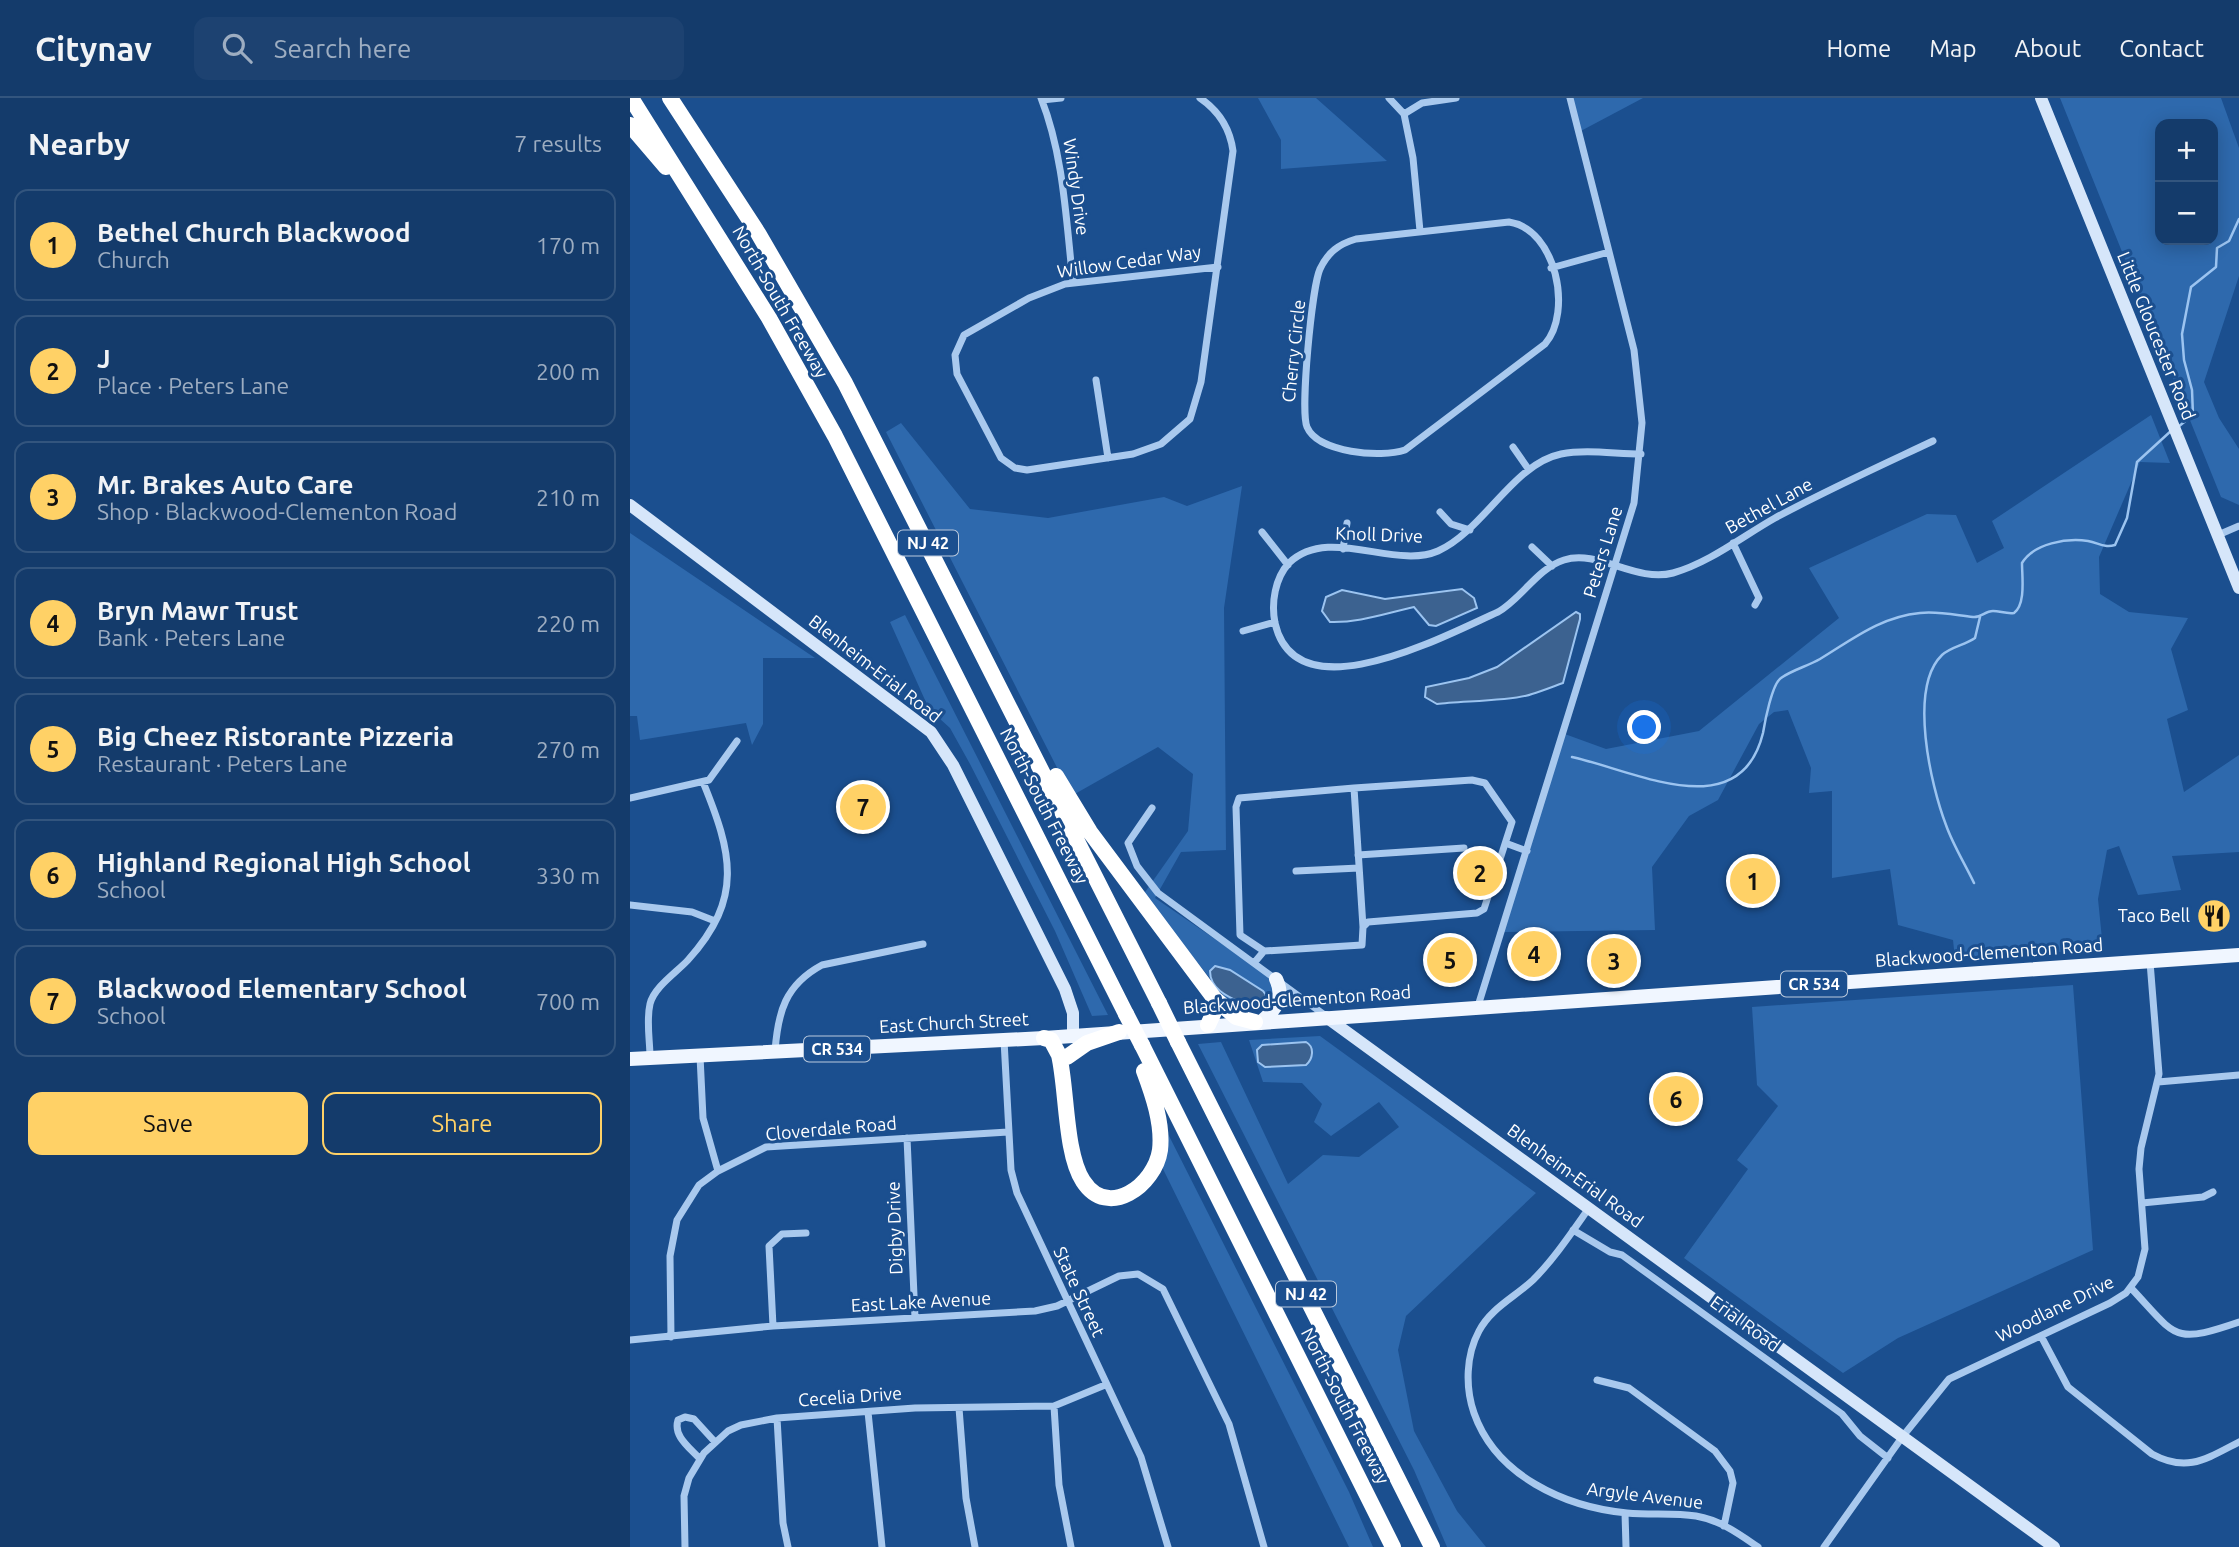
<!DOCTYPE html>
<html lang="en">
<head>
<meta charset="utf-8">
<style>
	:root { --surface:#143b6b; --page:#1d4271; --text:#f1f3f6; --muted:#9dadc1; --line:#33557e; --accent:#ffd166 }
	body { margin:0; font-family:Ubuntu,sans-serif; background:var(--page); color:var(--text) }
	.controls { position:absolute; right:21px; top:21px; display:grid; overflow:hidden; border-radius:14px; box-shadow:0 4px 18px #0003 }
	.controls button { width:63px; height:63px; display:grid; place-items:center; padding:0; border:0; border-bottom:2px solid var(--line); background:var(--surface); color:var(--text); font:35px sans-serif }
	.you { position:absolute; left:1015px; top:630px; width:24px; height:24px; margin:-18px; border:5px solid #fff; border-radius:50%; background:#1a73e8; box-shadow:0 0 0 10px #1a73e833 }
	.badge { display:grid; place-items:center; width:46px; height:46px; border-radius:50%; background:var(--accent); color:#111; font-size:23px; font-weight:700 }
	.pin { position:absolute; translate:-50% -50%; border:4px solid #fff; box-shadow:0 2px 7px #0006 }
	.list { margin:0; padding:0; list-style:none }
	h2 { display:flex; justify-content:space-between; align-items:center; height:91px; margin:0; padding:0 28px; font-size:30px }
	h2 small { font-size:23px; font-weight:400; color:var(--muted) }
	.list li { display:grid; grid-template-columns:46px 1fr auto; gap:21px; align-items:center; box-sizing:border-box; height:112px; margin:0 14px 14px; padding:0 14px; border:2px solid var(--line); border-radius:14px }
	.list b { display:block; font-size:26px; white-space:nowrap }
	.list p { margin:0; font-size:23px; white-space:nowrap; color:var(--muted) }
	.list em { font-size:23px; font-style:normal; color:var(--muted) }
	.actions { display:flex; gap:14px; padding:21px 28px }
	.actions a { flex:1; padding:16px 0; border:2px solid var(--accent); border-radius:14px; text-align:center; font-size:24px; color:var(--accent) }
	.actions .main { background:var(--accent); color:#111 }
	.icon { flex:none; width:38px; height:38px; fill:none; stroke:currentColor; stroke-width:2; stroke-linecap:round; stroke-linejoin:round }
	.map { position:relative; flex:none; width:1609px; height:1449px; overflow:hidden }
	header { display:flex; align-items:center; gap:42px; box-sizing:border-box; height:98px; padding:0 35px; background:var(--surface); border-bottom:2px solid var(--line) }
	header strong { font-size:33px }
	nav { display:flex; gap:38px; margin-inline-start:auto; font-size:24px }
	.search { width:490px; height:63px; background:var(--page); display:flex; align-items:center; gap:18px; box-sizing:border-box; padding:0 24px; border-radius:14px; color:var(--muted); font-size:26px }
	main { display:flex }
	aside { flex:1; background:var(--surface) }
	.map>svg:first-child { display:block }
	.green { fill:#2e69ad; fill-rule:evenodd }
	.water { fill:#3c6290; stroke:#9cc4f0; stroke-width:2 }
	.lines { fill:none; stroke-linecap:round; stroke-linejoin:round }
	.stream { stroke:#9cc4f0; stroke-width:2.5 }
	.street { stroke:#a9c9ee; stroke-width:7 }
	.secondary { stroke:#d6e6fa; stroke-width:12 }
	.primary { stroke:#f0f6ff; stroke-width:14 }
	.highway { stroke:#fff; stroke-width:16 }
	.highway-bridge { stroke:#fff; stroke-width:16 }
	.labels { text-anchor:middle; stroke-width:6; stroke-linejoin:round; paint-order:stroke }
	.shield { fill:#1b4f8f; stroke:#bbcadd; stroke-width:2 }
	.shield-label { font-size:16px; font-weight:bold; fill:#fff }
	.street-label { font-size:18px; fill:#fff; stroke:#1b4f8f }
	.poi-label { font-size:18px; fill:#fff; stroke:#1b4f8f; text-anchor:end }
</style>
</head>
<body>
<header>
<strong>Citynav</strong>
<div class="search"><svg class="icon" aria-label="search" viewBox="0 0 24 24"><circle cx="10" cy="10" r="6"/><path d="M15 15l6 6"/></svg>Search here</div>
<nav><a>Home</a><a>Map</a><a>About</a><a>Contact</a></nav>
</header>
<main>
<aside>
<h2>Nearby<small>7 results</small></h2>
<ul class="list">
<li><span class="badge">1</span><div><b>Bethel Church Blackwood</b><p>Church</p></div><em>170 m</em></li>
<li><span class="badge">2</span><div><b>J</b><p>Place · Peters Lane</p></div><em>200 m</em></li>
<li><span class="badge">3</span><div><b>Mr. Brakes Auto Care</b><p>Shop · Blackwood-Clementon Road</p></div><em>210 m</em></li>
<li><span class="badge">4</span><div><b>Bryn Mawr Trust</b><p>Bank · Peters Lane</p></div><em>220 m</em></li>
<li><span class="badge">5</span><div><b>Big Cheez Ristorante Pizzeria</b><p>Restaurant · Peters Lane</p></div><em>270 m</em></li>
<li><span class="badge">6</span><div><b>Highland Regional High School</b><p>School</p></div><em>330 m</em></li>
<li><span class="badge">7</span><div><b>Blackwood Elementary School</b><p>School</p></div><em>700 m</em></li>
</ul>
<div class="actions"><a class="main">Save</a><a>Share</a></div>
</aside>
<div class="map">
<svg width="1609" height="1449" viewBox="0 0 1609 1449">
	<rect width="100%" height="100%" fill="#1b4f8f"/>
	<!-- green -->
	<path class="green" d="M628 0H686L757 63 651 71V42Z
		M939 0H1013L947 35Z
		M1430 0H1591L1609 50V178L1574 284 1589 320 1609 351V407L1591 399ZM1530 26H1583V142H1530Z
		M1521 317 1540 365 1510 364 1469 459 1470 496 1499 514 1558 520 1541 551 1558 612 1537 621 1554 694 1609 657V754L1542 758 1551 792 1508 797 1489 748 1477 752 1468 801 1473 851 1325 861 1323 842 1268 827 1260 771 1202 780V693L1179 695 1181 670 1158 612 1144 614 1129 626 1088 702 1059 718 1022 769 1025 832 870 834 932 635 976 651 1069 633 1209 520 1179 470 1297 416 1326 417 1347 465 1374 450 1362 423Z
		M271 325 340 411 418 420 534 399 557 408 612 388 594 510 596 752 551 754 525 800 677 904 595 910 592 895 513 797 558 733 563 676 528 649 443 697V701L256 334Z
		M0 435 185 560H133V626L122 647 116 625 10 642 7 618H0Z
		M275 517 478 917 462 918 425 833 340 666 320 630 299 611 260 524Z
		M1443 887 1463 1152 1268 1240 1213 1275 1054 1160 1118 1071 1107 1062 1148 1008 1127 987 1122 909Z
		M690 938 906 1095 776 1218 768 1252 784 1333 827 1413 856 1449H817L784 1372 568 946 591 944 658 1086 693 1057 729 1059 769 1029 749 1004 701 1038 684 1024 692 1006 672 985 633 984 619 942Z
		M534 1028 719 1394 743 1449H719L533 1071Z"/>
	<!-- water -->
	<path class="water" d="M832 491 844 500 847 510 806 528 799 527 784 509C756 515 729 525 700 524L692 513 696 499 712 492 755 501Z
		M946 514 950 516V521L933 585C922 589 912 593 902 596 885 603 829 603 807 606L795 599 796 589 839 580 867 569Z
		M585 868 600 872 633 893 636 897 634 904 624 911C608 902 580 896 580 873Z
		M676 944C685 949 683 961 676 967L635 969 628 964 627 952 632 947Z"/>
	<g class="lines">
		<!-- stream -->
		<path class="stream" d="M1548 329 1563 317 1562 292 1554 262 1552 236 1561 189 1586 169 1587 150 1599 143 1609 121
			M942 659C1006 673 1110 729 1133 635 1135 623 1142 586 1151 580 1162 572 1178 568 1190 561 1223 541 1250 519 1290 515 1308 513 1325 517 1343 519 1351 520 1355 513 1363 513 1370 513 1376 516 1384 515 1396 506 1392 479 1392 465 1404 445 1437 440 1458 443 1469 445 1474 450 1485 447L1497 420 1507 364 1542 332
			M1344 785C1335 766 1323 747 1316 727 1301 688 1278 590 1312 557 1320 549 1335 547 1345 540L1350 519"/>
		<!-- street -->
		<path class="street" d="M411 0C434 58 436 123 443 184
			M570 0C589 13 600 30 603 53L571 284 560 321 531 346 503 356 397 372 385 370 371 360 327 276 325 257 334 237 399 200 435 186 588 169
			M759 0 774 16 783 60 790 133
			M412 2 431 0
			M774 16 792 5 826 0
			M879 124C926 131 943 214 915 246L775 352C751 360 688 355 677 329 670 313 682 189 690 171 698 154 709 146 726 141Z
			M921 170 979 154
			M466 282 478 360
			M883 349 899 372
			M1011 356C986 356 956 351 931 356 883 366 854 432 808 453 764 472 699 427 659 465 645 480 641 505 645 525 666 619 818 536 868 514 891 501 908 470 934 462 968 451 1006 485 1043 475 1079 465 1113 438 1145 420 1197 392 1250 368 1303 343
			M810 414 821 426 840 432
			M632 434 658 467
			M1588 437 1609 428
			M1103 445 1129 500 1125 507
			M902 449 922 468
			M713 451 717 425
			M613 533 645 524
			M0 700 79 682 107 643
			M522 710 498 745 507 768 528 795 696 918
			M878 746 897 753
			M728 757 834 750
			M666 773 729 770
			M0 807 62 814 85 823
			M634 853 610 837 606 709 609 700 724 690
			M624 865 634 853 732 847 733 829 738 824 847 815 854 811 882 724 855 685 842 682 724 690 733 829
			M848 908 1004 405 1012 325 1004 252 940 0
			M374 942 381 1072 387 1095 511 1359 538 1449
			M145 953C148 914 155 887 192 867L293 846
			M70 958 73 1020 88 1073
			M20 959C20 943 16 923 20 906 24 889 47 874 58 862 114 800 102 755 73 684
			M1528 984 1609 977
			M277 1040 285 1220
			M1512 1105 1573 1099 1583 1094
			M959 1110C942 1134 924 1161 903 1182 885 1199 861 1210 849 1233 836 1257 835 1289 844 1315 866 1378 935 1409 997 1415 1020 1417 1044 1415 1066 1418 1090 1422 1109 1436 1128 1449
			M943 1132 980 1154 992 1157 1212 1316 1230 1338 1258 1360
			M1501 1190C1547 1239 1542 1247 1609 1224
			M143 1228 139 1148 152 1136 176 1135
			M1411 1238 1438 1289 1522 1356C1557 1375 1576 1361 1609 1344
			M41 1239 40 1158 47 1122 69 1087 88 1073 136 1049 378 1034
			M0 1242 143 1228 405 1213 427 1208 489 1178 508 1176 533 1191 599 1326 634 1449
			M967 1282 999 1290 1085 1353 1100 1373 1103 1385 1094 1428
			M424 1308 429 1387 441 1449
			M329 1310 336 1400 345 1449
			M238 1314 252 1449
			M147 1320 153 1425 158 1449
			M69 1360C59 1349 43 1338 48 1322L55 1319 64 1321 85 1344
			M995 1415 996 1449
			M55 1449 54 1398 59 1380 74 1355 98 1333 111 1327 147 1320 285 1310 424 1308 475 1287
			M1194 1449 1273 1338 1319 1281 1480 1205 1496 1195 1508 1179 1515 1151 1509 1071 1511 1050 1529 976 1520 864"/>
		<!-- secondary -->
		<path class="secondary" d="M1411 0 1609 490
			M0 407 301 634 323 667 435 891 443 915V937
			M696 919 1424 1449"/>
		<!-- primary -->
		<path class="primary" d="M631 924C646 911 655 900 646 881
			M0 961 414 940 1609 857"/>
		<!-- highway -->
		<path class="highway" d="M1 0 139 220 205 338 496 916
			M40 0 128 135 215 285 529 905
			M0 27 36 69
			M426 678 460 734 584 900V914L578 927
			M584 900 606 919 625 924
			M414 940 421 942 429 957C437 991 435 1056 453 1083 478 1122 525 1087 530 1052 533 1026 523 997 514 973
			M548 944 802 1449
			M512 947 763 1449
			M437 959 457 945 489 934"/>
		<!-- highway-bridge -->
		<path class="highway-bridge" d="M529 905 548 944
			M496 916 512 947"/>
	</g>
	<!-- icons -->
	<defs>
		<g id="restaurant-disc" transform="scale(1.75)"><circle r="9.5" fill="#ffd166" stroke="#1b4f8f"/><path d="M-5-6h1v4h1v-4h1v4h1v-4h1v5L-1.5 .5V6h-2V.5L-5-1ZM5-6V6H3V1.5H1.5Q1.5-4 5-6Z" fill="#111"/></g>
	</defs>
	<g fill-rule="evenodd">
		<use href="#restaurant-disc" x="1584" y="818"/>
	</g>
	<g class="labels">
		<!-- shield labels -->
		<g class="shield">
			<rect x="268" y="432.5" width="60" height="25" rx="5"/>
			<rect x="1151" y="873.5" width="66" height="25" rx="5"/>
			<rect x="174" y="938.5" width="66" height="25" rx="5"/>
			<rect x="646" y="1183.5" width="60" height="25" rx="5"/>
		</g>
		<g class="shield-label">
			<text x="298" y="451">NJ 42</text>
			<text x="1184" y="892">CR 534</text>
			<text x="207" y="957">CR 534</text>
			<text x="676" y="1202">NJ 42</text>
		</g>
		<!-- street labels -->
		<g class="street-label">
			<text transform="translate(446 89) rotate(82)" y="6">Windy Drive</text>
			<text transform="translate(499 164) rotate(-8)" y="6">Willow Cedar Way</text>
			<text transform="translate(150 204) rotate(60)" y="6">North-South Freeway</text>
			<text transform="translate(1526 238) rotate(68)" y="6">Little Gloucester Road</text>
			<text transform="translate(664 253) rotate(-84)" y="6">Cherry Circle</text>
			<text transform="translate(1139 408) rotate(-29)" y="6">Bethel Lane</text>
			<text transform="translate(749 437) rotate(2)" y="6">Knoll Drive</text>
			<text transform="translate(973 454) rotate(-73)" y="6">Peters Lane</text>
			<text transform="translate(245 571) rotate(38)" y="6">Blenheim-Erial Road</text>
			<text transform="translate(414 708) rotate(63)" y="6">North-South Freeway</text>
			<text transform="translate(1359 855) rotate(-4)" y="6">Blackwood-Clementon Road</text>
			<text transform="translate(667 902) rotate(-4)" y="6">Blackwood-Clementon Road</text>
			<text transform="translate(324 925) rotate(-3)" y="6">East Church Street</text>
			<text transform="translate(201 1031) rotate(-5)" y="6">Cloverdale Road</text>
			<text transform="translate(945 1078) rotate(36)" y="6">Blenheim-Erial Road</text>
			<text transform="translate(265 1130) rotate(-92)" y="6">Digby Drive</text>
			<text transform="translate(449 1194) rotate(65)" y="6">State Street</text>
			<text transform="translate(291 1204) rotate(-3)" y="6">East Lake Avenue</text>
			<text transform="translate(1425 1211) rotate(-26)" y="6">Woodlane Drive</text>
			<text transform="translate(1115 1226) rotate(36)" y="6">Erial Road</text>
			<text transform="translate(220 1299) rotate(-4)" y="6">Cecelia Drive</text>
			<text transform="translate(715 1308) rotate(63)" y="6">North-South Freeway</text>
			<text transform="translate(1015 1398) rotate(7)" y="6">Argyle Avenue</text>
		</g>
		<!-- poi labels -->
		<g class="poi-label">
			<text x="1560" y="824">Taco Bell</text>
		</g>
	</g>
</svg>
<div class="controls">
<button>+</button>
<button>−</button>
</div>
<div class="you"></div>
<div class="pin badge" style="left:1123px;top:783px">1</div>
<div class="pin badge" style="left:850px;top:775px">2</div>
<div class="pin badge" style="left:984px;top:863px">3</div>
<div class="pin badge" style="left:904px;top:856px">4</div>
<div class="pin badge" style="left:820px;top:862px">5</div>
<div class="pin badge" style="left:1046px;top:1001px">6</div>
<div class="pin badge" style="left:233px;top:709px">7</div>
</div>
</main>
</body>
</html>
